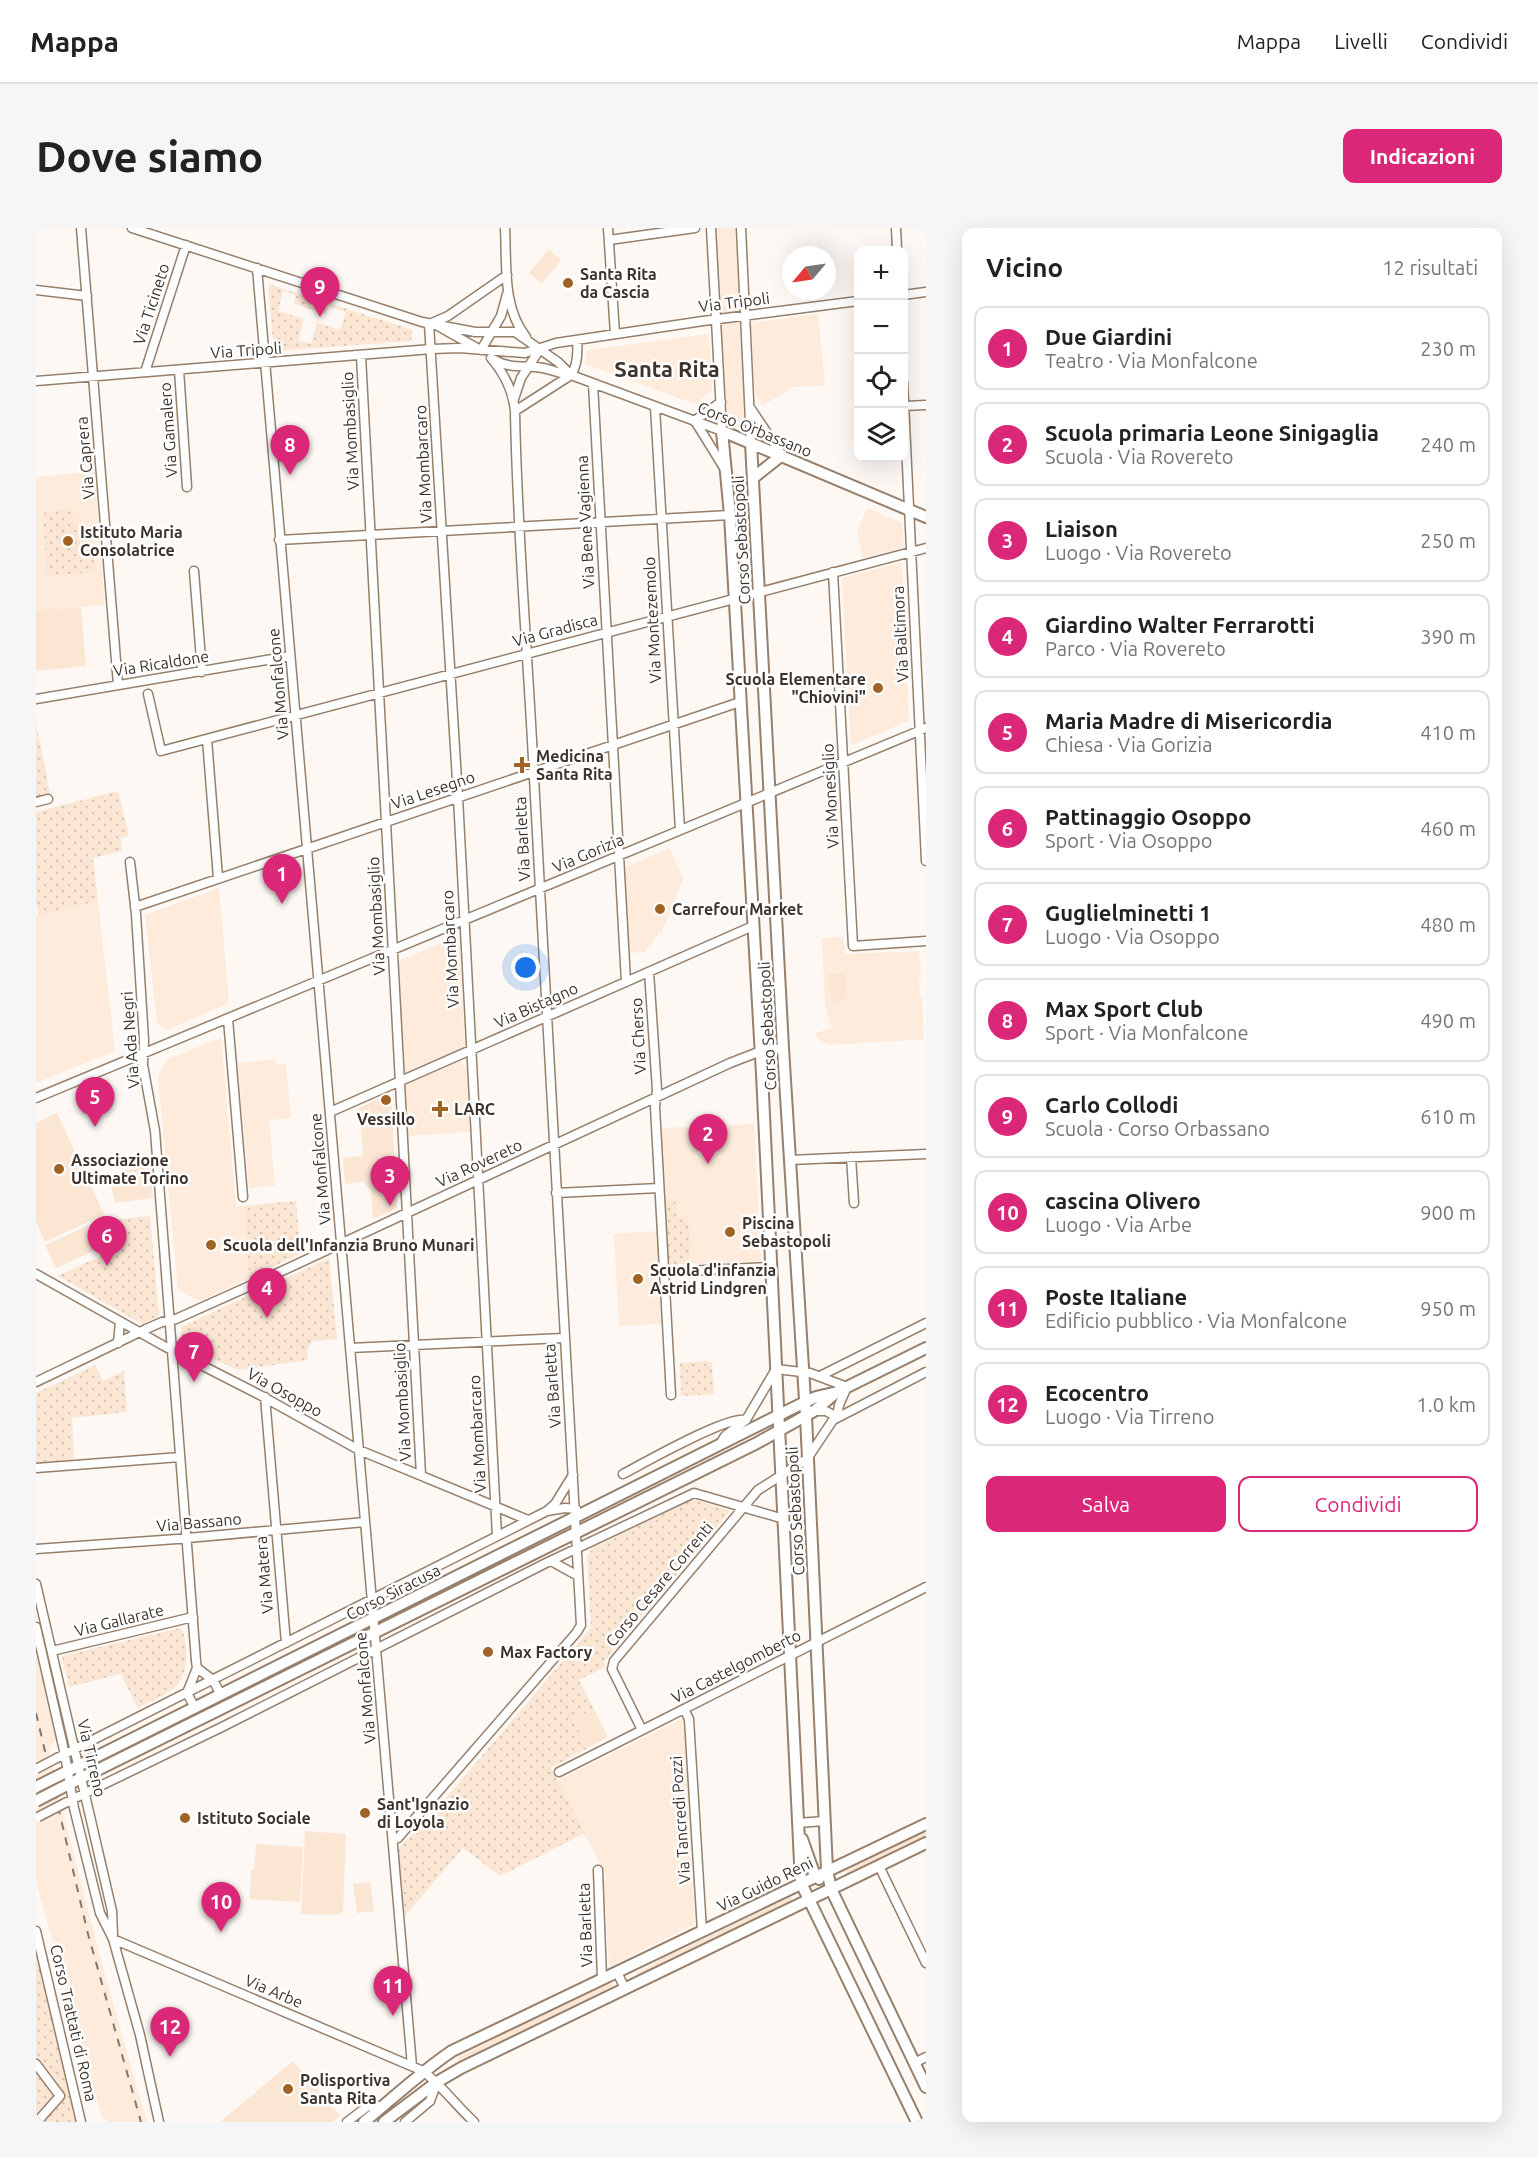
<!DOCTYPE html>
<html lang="it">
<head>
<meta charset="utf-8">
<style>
	:root { --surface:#fff; --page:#f6f6f6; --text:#222; --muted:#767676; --line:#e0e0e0; --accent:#db2777 }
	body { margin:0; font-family:Ubuntu,sans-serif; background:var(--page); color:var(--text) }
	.controls { position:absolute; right:18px; top:18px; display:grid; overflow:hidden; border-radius:12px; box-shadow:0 6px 24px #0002 }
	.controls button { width:54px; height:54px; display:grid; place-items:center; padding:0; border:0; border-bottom:2px solid var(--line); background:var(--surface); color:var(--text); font:30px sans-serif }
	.compass { position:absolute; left:746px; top:18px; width:54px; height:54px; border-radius:50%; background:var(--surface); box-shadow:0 6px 24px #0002; rotate:241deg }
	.you { position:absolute; left:490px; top:740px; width:21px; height:21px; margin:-15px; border:4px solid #fff; border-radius:50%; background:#1a73e8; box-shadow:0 0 0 9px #1a73e833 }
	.badge { display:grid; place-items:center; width:39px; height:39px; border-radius:50%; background:var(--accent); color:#fff; font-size:20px; font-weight:700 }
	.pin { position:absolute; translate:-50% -50px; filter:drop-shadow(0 2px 3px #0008) }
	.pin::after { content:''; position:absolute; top:32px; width:21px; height:18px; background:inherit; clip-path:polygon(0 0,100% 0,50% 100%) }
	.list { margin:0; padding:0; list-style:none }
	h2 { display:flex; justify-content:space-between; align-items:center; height:78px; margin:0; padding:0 24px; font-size:26px }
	h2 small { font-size:20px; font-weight:400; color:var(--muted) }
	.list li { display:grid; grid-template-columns:39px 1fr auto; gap:18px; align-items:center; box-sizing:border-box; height:84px; margin:0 12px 12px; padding:0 12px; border:2px solid var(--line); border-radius:12px }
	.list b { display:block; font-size:22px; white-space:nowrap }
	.list p { margin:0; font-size:20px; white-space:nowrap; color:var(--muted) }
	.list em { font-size:20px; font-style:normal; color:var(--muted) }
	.actions { display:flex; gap:12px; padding:18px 24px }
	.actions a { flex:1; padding:14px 0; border:2px solid var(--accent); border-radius:12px; text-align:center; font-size:21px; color:var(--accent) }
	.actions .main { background:var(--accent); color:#fff }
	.icon { flex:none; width:33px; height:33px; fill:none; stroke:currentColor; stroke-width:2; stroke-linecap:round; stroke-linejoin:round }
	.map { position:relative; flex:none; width:890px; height:1894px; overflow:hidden; border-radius:12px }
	header { display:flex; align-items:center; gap:36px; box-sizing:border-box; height:84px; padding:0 30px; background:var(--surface); border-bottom:2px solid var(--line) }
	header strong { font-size:28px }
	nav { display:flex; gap:33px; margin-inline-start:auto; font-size:21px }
	.intro { display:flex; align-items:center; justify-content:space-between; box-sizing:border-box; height:144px; padding:0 36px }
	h1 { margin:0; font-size:42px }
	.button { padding:15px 27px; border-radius:12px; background:var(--accent); color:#fff; font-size:21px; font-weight:700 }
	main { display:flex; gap:36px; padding:0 36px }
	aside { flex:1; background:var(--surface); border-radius:12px; box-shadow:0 6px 24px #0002 }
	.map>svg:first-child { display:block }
	.built { fill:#feebdb }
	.green { fill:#fbe6d4 }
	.park { fill:url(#park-dots); fill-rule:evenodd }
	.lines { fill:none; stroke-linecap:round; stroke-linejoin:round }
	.minor-casing { stroke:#967f6b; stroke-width:11 }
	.major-casing { stroke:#967f6b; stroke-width:14 }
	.minor { stroke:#fff; stroke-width:8 }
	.major { stroke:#fff; stroke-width:10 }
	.rail { stroke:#807871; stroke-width:2; stroke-dasharray:8 8; stroke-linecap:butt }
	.minor-bridge-casing { stroke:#967f6b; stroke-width:11; stroke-linecap:butt }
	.major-bridge-casing { stroke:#967f6b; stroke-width:14; stroke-linecap:butt }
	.minor-bridge { stroke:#fff; stroke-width:8 }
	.major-bridge { stroke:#fff; stroke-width:10 }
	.poi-dot { fill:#9f6325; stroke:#fff; stroke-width:2 }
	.labels { text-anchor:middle; stroke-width:5; stroke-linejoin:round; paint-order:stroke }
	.poi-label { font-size:16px; font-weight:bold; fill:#3d332b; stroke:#fff; text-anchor:start }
	.street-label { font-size:16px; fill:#3d332b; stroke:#fff }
	.district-label { font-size:22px; font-weight:bold; fill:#3d332b; stroke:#fff }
</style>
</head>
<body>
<header>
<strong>Mappa</strong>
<nav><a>Mappa</a><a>Livelli</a><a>Condividi</a></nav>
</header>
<div class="intro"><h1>Dove siamo</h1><a class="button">Indicazioni</a></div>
<main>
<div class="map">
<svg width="890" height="1894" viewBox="0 0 890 1894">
	<defs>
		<pattern id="park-dots" width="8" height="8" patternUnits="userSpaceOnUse" patternTransform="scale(1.5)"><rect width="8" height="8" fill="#fbe6d4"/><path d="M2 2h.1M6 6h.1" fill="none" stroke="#d8c6b6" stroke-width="1.8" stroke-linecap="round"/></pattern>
	</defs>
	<rect width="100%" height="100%" fill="#fdf8f3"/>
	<!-- built -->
	<path class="built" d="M680 0H699L709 193 699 200 690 194Z
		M782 86 789 158 758 159 726 178 719 166 715 95Z
		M673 106 676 163 659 176 549 136 551 122Z
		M58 243 69 377 0 382V249Z
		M831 280 866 295 868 319 827 330 821 305Z
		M866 334 873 493 815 517 806 350Z
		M634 620 647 651 625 706 623 705 609 724 593 725 587 640Z
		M183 660 193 775 131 802 121 795 109 687Z
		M62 673 79 823 0 855V687Z
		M423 708 429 818 368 845 362 733Z
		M807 709 809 726 883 723 885 749 883 751 884 769 886 771 888 811 794 817 787 815 778 806 795 800 789 776 786 710Z
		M185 810 200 978H209L213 1050 164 1073 142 1062 122 848 132 831Z
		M239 831 240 837 250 836 255 890 233 892 239 958 213 960 202 835Z
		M423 833 430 840 434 904 372 908 369 857Z
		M718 896 725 1033 630 1037 623 900Z
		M622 1003 626 1096 583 1098 578 1006Z
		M0 1424 20 1512 13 1520 28 1589 66 1736 111 1894H72L66 1889 0 1654Z
		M648 1490 659 1696 573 1739 568 1651 571 1649 521 1553Z"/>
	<!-- green -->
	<path class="green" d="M513 21 525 32 506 56 493 45Z
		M45 379 50 438 0 443V382Z
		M809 745 811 772 795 774 792 746Z
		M352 866 355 867 361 980 337 991 335 963 327 954 309 956 307 930 327 928 323 880Z
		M21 885 68 986 9 1014 0 994V895Z
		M113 937 117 970 79 975 72 947Z
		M51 998 62 1021 20 1040 9 1017Z
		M558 1481 572 1509 552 1520 537 1491Z
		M890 1600V1609L811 1648 809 1643Z
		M269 1603 310 1606 307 1683 303 1687 265 1686Z
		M220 1616 267 1619 264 1674 214 1671 215 1641H218Z
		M334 1654 338 1683 321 1685 317 1656Z
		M754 1666 757 1673 602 1748 600 1745 619 1735 636 1723Z
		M573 1753 578 1758 577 1760 424 1835 421 1830 453 1814 467 1804Z
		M257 1833 304 1888 297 1894H184Z"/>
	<!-- park -->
	<path class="park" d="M232 56 377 102 375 113 238 123ZM247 63 260 67 258 76 290 86 292 78 310 84 304 102 281 95 275 116 262 112 268 91 242 83Z
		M36 280 38 296H41L42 298 55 297 59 344 11 348 7 285Z
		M0 495 14 566 0 569Z
		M82 563 93 608 85 610 86 623 57 630 62 673 3 687 0 675V584Z
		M627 971H639L641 990 652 989 654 1036 630 1037Z
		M260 973 263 1009 270 1023 213 1050 209 978Z
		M114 988 123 1088 106 1096 22 1048 82 1020 84 1014 74 992Z
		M293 1030 301 1111 277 1113 271 1121 272 1132 202 1142 147 1118 145 1099Z
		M670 1133 676 1135 678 1166 645 1168 644 1135Z
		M59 1137 67 1153 88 1143 91 1184 36 1190 38 1232 0 1235V1165Z
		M657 1271 694 1283 568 1433 569 1439 543 1452 558 1481 537 1491 552 1520 515 1540 549 1605 464 1648 427 1620 369 1688 362 1621 398 1584 555 1400 551 1328 557 1320Z
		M144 1400C150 1407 149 1415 150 1423 153 1461 131 1465 102 1480L85 1446 33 1459 26 1428Z
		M0 1716 41 1894H0Z"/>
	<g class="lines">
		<!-- minor casing -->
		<g class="minor-casing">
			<path id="minor" d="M45 0 82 457
				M96 0 386 94 439 104H479L522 134 535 147
				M469 0C471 36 466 79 490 109
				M572 0 579 106
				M705 0 715 215
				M860 0 861 22
				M573 12 659 0
				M221 40 376 1838
				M0 62 51 68
				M867 67 890 64
				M396 95 412 88 471 47
				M393 96 422 569 461 1308
				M402 98 441 120
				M445 122 465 88 471 66
				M325 128 385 1247
				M459 132C473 141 491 137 507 140 517 142 525 146 535 147L686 203 675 0
				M143 142 151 259
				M109 144 150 17
				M0 153 396 121 423 120 489 125 520 115 667 93 822 73
				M867 154 890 633
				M557 156 590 754
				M478 171 485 150 504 121
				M869 178 890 177
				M619 179 644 602
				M715 181 746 227
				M479 183 535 147C542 137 542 124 541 112
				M658 193 685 174
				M659 193 690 243
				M243 312 694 287
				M158 343 166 444
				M797 344 817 718 890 713
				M112 466 125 523 890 320
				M0 471 254 428
				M171 511 182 650
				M0 574 12 571
				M94 634 100 686 108 812 107 837 119 903 160 1433 161 1440 151 1465 159 1480
				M99 679 704 474
				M613 744 621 862 619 879 635 1167
				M192 791 207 969
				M0 870 890 500
				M294 884 717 698
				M815 929 818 975
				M754 932 890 926
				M520 965 623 960
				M628 1044 736 1039
				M0 1046 128 1118 222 1166 323 1222 492 1292
				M82 1115 84 1094
				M314 1120 528 1110
				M784 1148 890 1095
				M0 1154 110 1101 126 1094 140 1091 218 1056 694 835 725 823 747 820
				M229 1169 250 1415
				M778 1183H790L801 1189
				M684 1216 689 1208 710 1192 740 1141 774 1145 811 1159 803 1177 801 1189
				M0 1240 144 1229
				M587 1246C608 1235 692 1187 710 1192
				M511 1283 529 1280 540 1281
				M0 1321 141 1311 329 1294
				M515 1333 542 1348
				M0 1356 76 1683 77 1707
				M0 1399 29 1527 38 1580 64 1685 77 1711 104 1807 123 1894
				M16 1423 157 1389
				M161 1440 177 1452 185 1467
				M648 1481 653 1491 666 1703
				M606 1502 576 1441 578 1433 722 1262 771 1231 797 1192 890 1144
				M21 1530 511 1283 519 1276 537 1247
				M523 1544 890 1359
				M29 1575 186 1499 510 1335 658 1265 748 1291
				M762 1595 788 1593
				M357 1612 362 1610 541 1404 545 1397C531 1109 512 820 497 531 491 415 481 299 479 183 477 164 468 145 455 130
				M843 1638 890 1735
				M562 1642 566 1751
				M0 1703 45 1894
				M77 1711 387 1843C406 1858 420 1877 438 1894
				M581 1744 589 1761
				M878 1835 890 1829
				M0 1836 24 1868 1 1894
				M311 1894 332 1878H348
				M369 1894 394 1873 401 1854"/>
		</g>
		<!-- major casing -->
		<g class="major-casing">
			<path id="major" d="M715 215 747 820 770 1188 791 1642 795 1661 890 1859
				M717 250 746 227
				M22 1548 769 1174 780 1169 797 1165
				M25 1560 721 1215 778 1183 801 1164 890 1120
				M766 1611 779 1648 783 1651
				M328 1894C357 1870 385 1844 416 1823L890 1596
				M348 1894 401 1854 425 1840 890 1615
				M881 1894 765 1655 726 846 694 287 686 203 890 289"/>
		</g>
		<!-- minor -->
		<use href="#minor" class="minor"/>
		<!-- major -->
		<use href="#major" class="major"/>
		<!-- rail -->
		<path class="rail" d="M0 1485 52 1706 105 1894"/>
		<!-- minor-bridge casing -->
		<g class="minor-bridge-casing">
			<path id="minor-bridge" d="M0 1541 21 1530
				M2 1589 29 1575"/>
		</g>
		<!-- major-bridge casing -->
		<g class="major-bridge-casing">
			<path id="major-bridge" d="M0 1559 22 1548
				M0 1573 25 1560"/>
		</g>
		<!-- minor-bridge -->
		<use href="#minor-bridge" class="minor-bridge"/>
		<!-- major-bridge -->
		<use href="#major-bridge" class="major-bridge"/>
	</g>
	<!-- markers -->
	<g class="poi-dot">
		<circle cx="532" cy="55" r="6"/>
		<circle cx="32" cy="313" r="6"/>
		<circle cx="842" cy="460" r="6"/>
		<path d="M483 528h6v6h6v6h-6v6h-6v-6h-6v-6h6z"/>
		<circle cx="624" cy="681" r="6"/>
		<circle cx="350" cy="872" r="6"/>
		<path d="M401 872h6v6h6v6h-6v6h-6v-6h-6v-6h6z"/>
		<circle cx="23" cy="941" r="6"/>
		<circle cx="694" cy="1004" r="6"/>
		<circle cx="175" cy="1017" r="6"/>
		<circle cx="602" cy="1051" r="6"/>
		<circle cx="452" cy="1424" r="6"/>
		<circle cx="329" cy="1585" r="6"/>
		<circle cx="149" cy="1590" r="6"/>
		<circle cx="252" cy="1861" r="6"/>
	</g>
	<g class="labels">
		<!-- poi labels -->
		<g class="poi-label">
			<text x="544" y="52">Santa Rita<tspan x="544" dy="18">da Cascia</tspan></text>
			<text x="44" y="310">Istituto Maria<tspan x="44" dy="18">Consolatrice</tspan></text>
			<text x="830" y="457" text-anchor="end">Scuola Elementare<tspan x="830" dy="18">"Chiovini"</tspan></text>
			<text x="500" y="534">Medicina<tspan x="500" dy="18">Santa Rita</tspan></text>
			<text x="636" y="687">Carrefour Market</text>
			<text x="418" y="887">LARC</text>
			<text x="350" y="897" text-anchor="middle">Vessillo</text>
			<text x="35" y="938">Associazione<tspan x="35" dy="18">Ultimate Torino</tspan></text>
			<text x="706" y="1001">Piscina<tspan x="706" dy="18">Sebastopoli</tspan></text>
			<text x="187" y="1023">Scuola dell'Infanzia Bruno Munari</text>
			<text x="614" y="1048">Scuola d'infanzia<tspan x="614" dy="18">Astrid Lindgren</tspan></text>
			<text x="464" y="1430">Max Factory</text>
			<text x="341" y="1582">Sant'Ignazio<tspan x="341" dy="18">di Loyola</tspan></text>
			<text x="161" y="1596">Istituto Sociale</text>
			<text x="264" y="1858">Polisportiva<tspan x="264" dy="18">Santa Rita</tspan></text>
		</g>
		<!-- street labels -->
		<g class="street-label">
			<text transform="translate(698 74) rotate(-7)" y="6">Via Tripoli</text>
			<text transform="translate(115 76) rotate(-72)" y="6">Via Ticineto</text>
			<text transform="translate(210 122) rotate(-4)" y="6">Via Tripoli</text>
			<text transform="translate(719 201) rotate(22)" y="6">Corso Orbassano</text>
			<text transform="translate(132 202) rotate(-94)" y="6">Via Gamalero</text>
			<text transform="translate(314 203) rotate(-93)" y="6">Via Mombasiglio</text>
			<text transform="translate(49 230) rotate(-95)" y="6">Via Caprera</text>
			<text transform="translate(387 236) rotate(-93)" y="6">Via Mombarcaro</text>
			<text transform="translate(549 294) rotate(-93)" y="6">Via Bene Vagienna</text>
			<text transform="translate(705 312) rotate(-93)" y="6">Corso Sebastopoli</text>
			<text transform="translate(616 392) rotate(-93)" y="6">Via Montezemolo</text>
			<text transform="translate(519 402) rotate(-15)" y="6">Via Gradisca</text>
			<text transform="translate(864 406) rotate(-93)" y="6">Via Baltimora</text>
			<text transform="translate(125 435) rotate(-9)" y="6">Via Ricaldone</text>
			<text transform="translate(242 456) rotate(-95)" y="6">Via Monfalcone</text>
			<text transform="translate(397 562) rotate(-19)" y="6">Via Lesegno</text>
			<text transform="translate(794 568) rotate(-93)" y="6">Via Monesiglio</text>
			<text transform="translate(486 611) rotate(-93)" y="6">Via Barletta</text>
			<text transform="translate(552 625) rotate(-23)" y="6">Via Gorizia</text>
			<text transform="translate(340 688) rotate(-93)" y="6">Via Mombasiglio</text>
			<text transform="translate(414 721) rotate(-93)" y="6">Via Mombarcaro</text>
			<text transform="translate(500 777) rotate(-24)" y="6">Via Bistagno</text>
			<text transform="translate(731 798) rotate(-93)" y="6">Corso Sebastopoli</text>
			<text transform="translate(602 808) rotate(-93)" y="6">Via Cherso</text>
			<text transform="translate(94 812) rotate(-94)" y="6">Via Ada Negri</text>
			<text transform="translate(443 935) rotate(-25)" y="6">Via Rovereto</text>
			<text transform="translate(284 941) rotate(-95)" y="6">Via Monfalcone</text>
			<text transform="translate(516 1158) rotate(-94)" y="6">Via Barletta</text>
			<text transform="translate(249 1164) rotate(29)" y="6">Via Osoppo</text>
			<text transform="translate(366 1174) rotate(-93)" y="6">Via Mombasiglio</text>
			<text transform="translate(441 1206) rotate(-93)" y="6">Via Mombarcaro</text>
			<text transform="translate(759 1283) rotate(-93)" y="6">Corso Sebastopoli</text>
			<text transform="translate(163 1294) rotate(-5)" y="6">Via Bassano</text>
			<text transform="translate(228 1347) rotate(-95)" y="6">Via Matera</text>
			<text transform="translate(623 1356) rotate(-50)" y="6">Corso Cesare Correnti</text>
			<text transform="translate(357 1364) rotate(-27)" y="6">Corso Siracusa</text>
			<text transform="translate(83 1392) rotate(-14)" y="6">Via Gallarate</text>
			<text transform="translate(700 1438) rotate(-27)" y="6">Via Castelgomberto</text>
			<text transform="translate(329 1460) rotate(-95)" y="6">Via Monfalcone</text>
			<text transform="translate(56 1530) rotate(77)" y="6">Via Tirreno</text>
			<text transform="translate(644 1592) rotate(-94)" y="6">Via Tancredi Pozzi</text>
			<text transform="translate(729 1656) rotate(-26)" y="6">Via Guido Reni</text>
			<text transform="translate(549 1697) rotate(-92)" y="6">Via Barletta</text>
			<text transform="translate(238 1763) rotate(23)" y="6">Via Arbe</text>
			<text transform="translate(38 1795) rotate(77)" y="6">Corso Trattati di Roma</text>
		</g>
		<!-- district labels -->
		<g class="district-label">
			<text x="631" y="149">Santa Rita</text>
		</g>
	</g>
</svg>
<div class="controls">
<button>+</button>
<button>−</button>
<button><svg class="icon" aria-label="locate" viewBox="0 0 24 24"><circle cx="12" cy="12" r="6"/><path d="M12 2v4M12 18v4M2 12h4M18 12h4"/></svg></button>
<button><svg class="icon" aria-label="layers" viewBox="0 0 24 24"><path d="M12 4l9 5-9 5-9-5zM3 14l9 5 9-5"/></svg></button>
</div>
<svg class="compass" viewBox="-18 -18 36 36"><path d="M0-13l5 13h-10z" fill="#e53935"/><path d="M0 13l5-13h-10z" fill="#767676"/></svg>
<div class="you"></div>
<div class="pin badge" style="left:246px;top:676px">1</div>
<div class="pin badge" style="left:672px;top:936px">2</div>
<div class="pin badge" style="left:354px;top:978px">3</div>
<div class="pin badge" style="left:231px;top:1090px">4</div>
<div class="pin badge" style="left:59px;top:899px">5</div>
<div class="pin badge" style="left:71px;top:1038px">6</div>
<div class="pin badge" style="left:158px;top:1154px">7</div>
<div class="pin badge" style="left:254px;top:247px">8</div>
<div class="pin badge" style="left:284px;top:89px">9</div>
<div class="pin badge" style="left:185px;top:1704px">10</div>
<div class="pin badge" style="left:357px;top:1788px">11</div>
<div class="pin badge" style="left:134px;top:1829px">12</div>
</div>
<aside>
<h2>Vicino<small>12 risultati</small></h2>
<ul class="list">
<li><span class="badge">1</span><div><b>Due Giardini</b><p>Teatro · Via Monfalcone</p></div><em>230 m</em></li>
<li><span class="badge">2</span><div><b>Scuola primaria Leone Sinigaglia</b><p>Scuola · Via Rovereto</p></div><em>240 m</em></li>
<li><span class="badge">3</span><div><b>Liaison</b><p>Luogo · Via Rovereto</p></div><em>250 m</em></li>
<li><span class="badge">4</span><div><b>Giardino Walter Ferrarotti</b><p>Parco · Via Rovereto</p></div><em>390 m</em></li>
<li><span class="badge">5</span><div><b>Maria Madre di Misericordia</b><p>Chiesa · Via Gorizia</p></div><em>410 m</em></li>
<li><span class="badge">6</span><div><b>Pattinaggio Osoppo</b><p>Sport · Via Osoppo</p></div><em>460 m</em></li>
<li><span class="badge">7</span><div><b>Guglielminetti 1</b><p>Luogo · Via Osoppo</p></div><em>480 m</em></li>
<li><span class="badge">8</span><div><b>Max Sport Club</b><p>Sport · Via Monfalcone</p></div><em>490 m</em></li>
<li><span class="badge">9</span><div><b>Carlo Collodi</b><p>Scuola · Corso Orbassano</p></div><em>610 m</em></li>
<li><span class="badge">10</span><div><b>cascina Olivero</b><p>Luogo · Via Arbe</p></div><em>900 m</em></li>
<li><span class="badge">11</span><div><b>Poste Italiane</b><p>Edificio pubblico · Via Monfalcone</p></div><em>950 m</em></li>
<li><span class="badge">12</span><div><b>Ecocentro</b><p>Luogo · Via Tirreno</p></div><em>1.0 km</em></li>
</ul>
<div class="actions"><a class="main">Salva</a><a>Condividi</a></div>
</aside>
</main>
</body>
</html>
